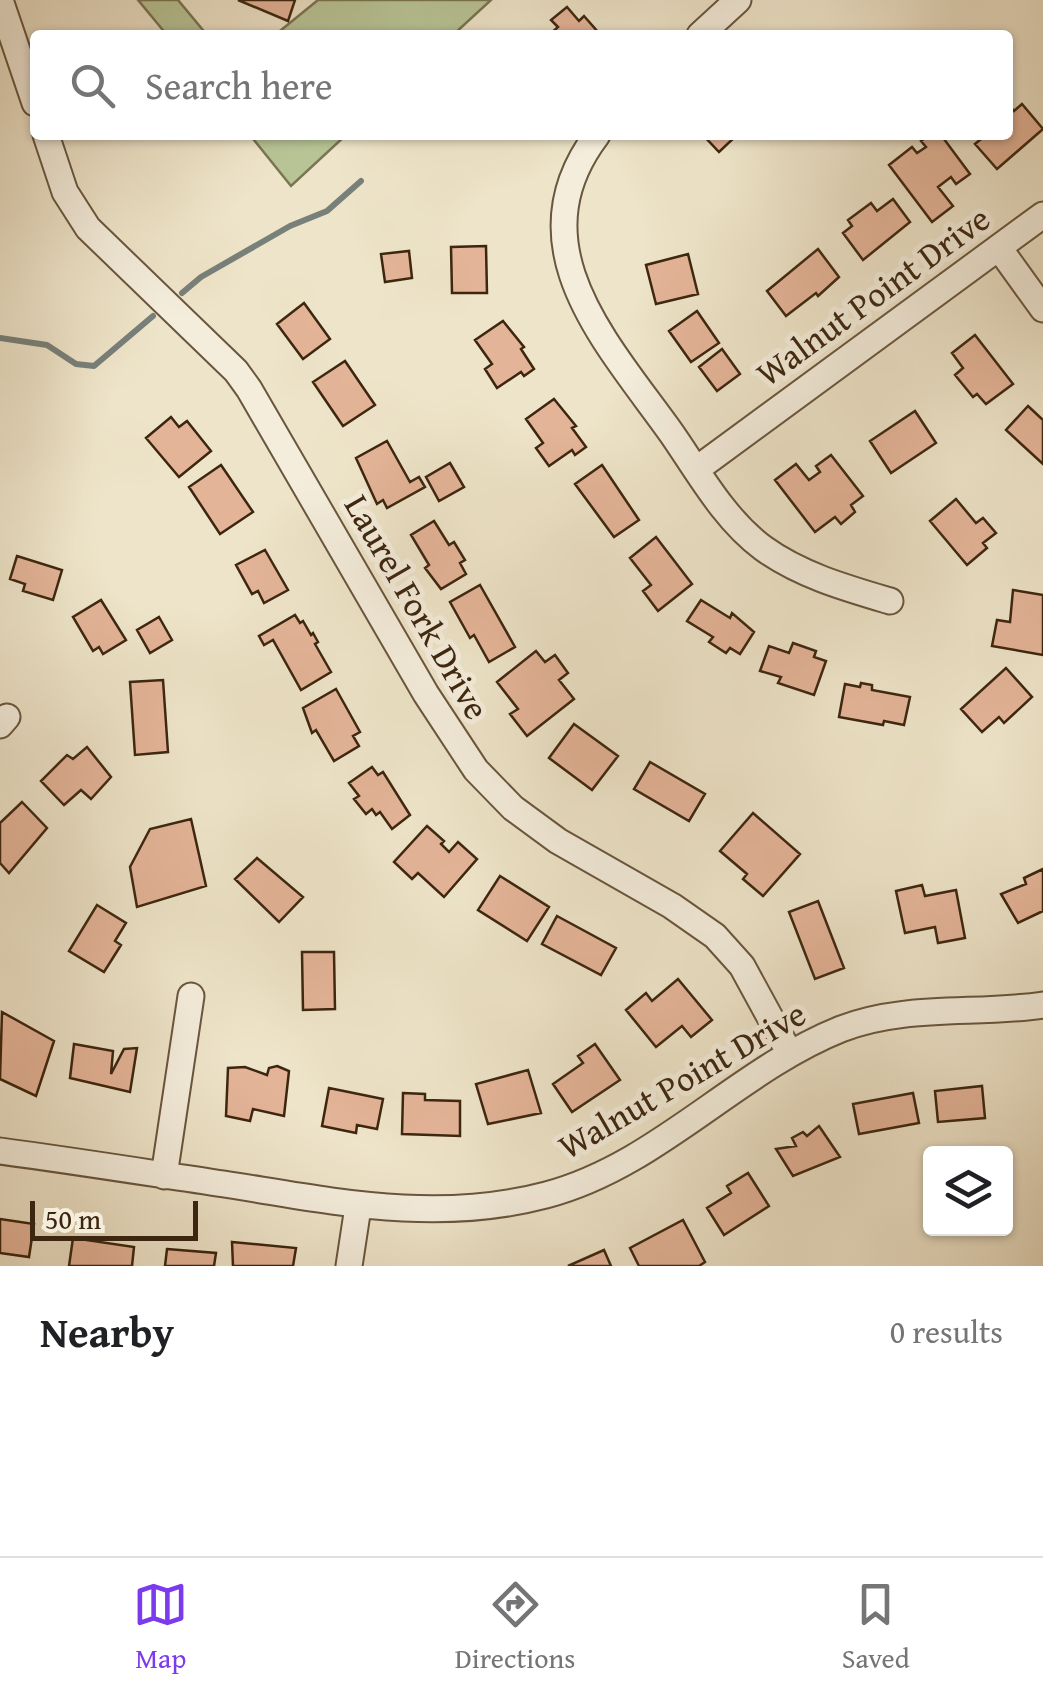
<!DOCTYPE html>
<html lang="en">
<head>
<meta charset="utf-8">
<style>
	:root { --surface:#fff; --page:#f6f6f6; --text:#202124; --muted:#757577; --line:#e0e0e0; --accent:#7c3aed }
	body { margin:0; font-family:"Gentium Book Plus",serif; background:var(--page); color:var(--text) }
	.controls { position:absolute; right:30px; bottom:30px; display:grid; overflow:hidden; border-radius:10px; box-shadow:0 2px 8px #0004 }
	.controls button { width:90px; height:90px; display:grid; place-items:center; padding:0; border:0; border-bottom:2px solid var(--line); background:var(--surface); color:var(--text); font:50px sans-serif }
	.scale { position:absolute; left:30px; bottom:25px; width:168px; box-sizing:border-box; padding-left:10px; border:5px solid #3d260f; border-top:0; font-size:28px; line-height:35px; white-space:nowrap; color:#3d260f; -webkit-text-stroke:8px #f4eddc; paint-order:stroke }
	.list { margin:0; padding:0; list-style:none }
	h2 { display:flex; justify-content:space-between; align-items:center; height:130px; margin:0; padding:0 40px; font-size:42px }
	h2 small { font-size:32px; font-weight:400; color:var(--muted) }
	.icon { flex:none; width:55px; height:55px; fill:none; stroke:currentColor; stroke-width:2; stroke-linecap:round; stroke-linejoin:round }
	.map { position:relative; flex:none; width:1043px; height:1266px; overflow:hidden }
	.search { position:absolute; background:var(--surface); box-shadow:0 2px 8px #0004; left:30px; right:30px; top:30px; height:110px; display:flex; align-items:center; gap:25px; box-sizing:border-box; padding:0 35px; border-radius:10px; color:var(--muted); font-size:38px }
	.sheet { height:290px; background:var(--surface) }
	nav { display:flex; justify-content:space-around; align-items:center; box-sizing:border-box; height:140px; border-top:2px solid var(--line); background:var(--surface); font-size:28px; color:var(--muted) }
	nav a { display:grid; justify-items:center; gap:5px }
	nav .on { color:var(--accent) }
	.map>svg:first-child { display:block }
	.green { fill:#b8c496; stroke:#7a7552; stroke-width:2.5 }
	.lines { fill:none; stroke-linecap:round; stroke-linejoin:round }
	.stream { stroke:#78807a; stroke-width:6 }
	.building { fill:#e4b498; stroke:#3d260f; stroke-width:2.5 }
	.minor-casing { stroke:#69563e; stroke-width:29 }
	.minor { stroke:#f4eddc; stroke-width:25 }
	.labels { text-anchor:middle; stroke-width:10; stroke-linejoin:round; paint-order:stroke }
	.street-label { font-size:35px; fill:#3d260f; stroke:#f4eddc }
</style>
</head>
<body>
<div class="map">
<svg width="1043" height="1266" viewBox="0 0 1043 1266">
	<rect width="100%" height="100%" fill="#eee4c9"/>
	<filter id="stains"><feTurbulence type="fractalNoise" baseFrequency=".002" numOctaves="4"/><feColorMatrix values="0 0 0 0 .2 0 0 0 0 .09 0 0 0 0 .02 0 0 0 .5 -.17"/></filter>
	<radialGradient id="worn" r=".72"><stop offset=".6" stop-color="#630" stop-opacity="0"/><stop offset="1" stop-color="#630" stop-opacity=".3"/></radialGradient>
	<!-- green -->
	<path class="green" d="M138 0H178L207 35H167Z
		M318 0H491L453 35H275Z
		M250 135H346L291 186Z"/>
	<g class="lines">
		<!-- stream -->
		<path class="stream" d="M182 293 201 277 290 226 327 211 361 181
			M0 338 47 345 76 364 94 366 153 316"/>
	</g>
	<!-- building -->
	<path class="building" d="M238 0H295L288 21Z
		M567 7 579 21 584 16 598 32 595 35H549L558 27 551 20Z
		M1008 104 1014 111 1022 104 1043 129 997 169 975 144 986 135H1008Z
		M703 135H737L719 152Z
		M929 135H941L970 174 956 184 951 177 938 187 953 206 932 222 889 165 912 147 917 153 926 147 921 141Z
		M893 199 910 222 863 260 843 233 852 226 848 220 871 203 877 211Z
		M486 246 487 293H452L451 247Z
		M818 249 839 277 818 296 816 293 786 316 767 291Z
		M409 251 412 278 385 282 381 254Z
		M688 254 698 294 656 304 646 265Z
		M304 303 330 339 303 359 277 324Z
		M697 311 719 343 691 362 669 331Z
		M503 321 524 347 521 349 534 369 524 376 521 372 497 388 485 369 492 364 475 340Z
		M975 335 1013 384 986 404 977 394 973 397 955 375 963 368 952 353Z
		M722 349 740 374 717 391 699 367Z
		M345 361 375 405 343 426 313 382Z
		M554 399 576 426 572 428 586 447 575 455 572 450 549 466 536 448 543 443 526 419Z
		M1028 406 1043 420V464L1006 430Z
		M915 411 936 443 891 473 870 441Z
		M171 417 179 427 187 421 211 451 179 477 146 438Z
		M387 441 410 482 419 477 425 487 387 508 383 500 377 504 356 458Z
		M831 455 863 496 851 505 855 512 841 524 835 517 815 532 775 480 796 464 809 480 820 472 816 466Z
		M450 463 464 487 439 501 426 477Z
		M221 465 253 512 220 534 189 487Z
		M602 465 639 520 614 537 575 484Z
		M956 499 976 523 983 518 996 533 983 543 987 548 967 565 930 521Z
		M434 521 449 545 454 542 465 560 460 563 466 574 441 589 425 568 429 565 411 535Z
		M656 537 692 584 658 611 643 591 651 585 630 558Z
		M265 550 288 590 264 603 258 591 252 594 236 565Z
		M17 556 62 570 53 600 23 591 25 584 10 579Z
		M480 585 515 647 489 662 474 635 470 638 450 602Z
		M1013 590 1043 595V655L992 646 997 620 1010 622Z
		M101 600 126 640 103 654 99 647 93 651 73 617Z
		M701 600 730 618 732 613 754 632 740 654 730 648 726 653 709 642 713 637 687 621Z
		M295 615 300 623 303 621 311 635 313 633 318 642 315 644 331 672 301 690 273 640 264 645 259 636Z
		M159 617 172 640 150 653 137 630Z
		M793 643 816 651 814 657 826 661 814 695 778 683 781 677 760 671 769 646 789 653Z
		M536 651 545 662 555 655 568 673 559 680 574 699 527 736 510 714 518 709 497 682Z
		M1006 668 1032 697 1004 723 999 717 982 732 961 709Z
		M163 680 168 752 135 755 130 682Z
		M861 683 872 685V690L910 697 904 725 884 721 883 725 839 717 845 684 860 687Z
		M336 689 360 732 353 736 359 746 334 761 316 730 312 733 303 708Z
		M574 724 618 756 592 790 549 758Z
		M87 747 111 777 91 799 81 790 64 805 41 781 67 755 73 759Z
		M650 762 705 794 689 821 634 789Z
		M372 767 378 775 383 772 410 815 392 829 380 812 376 815 372 809 366 814 354 799 359 796 349 783Z
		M22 802 47 828 9 873 0 863V823Z
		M753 813 800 854 763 896 743 879 747 874 720 851Z
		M191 819 206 886 137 907 130 867 150 829Z
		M427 826 444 841 441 844 449 852 458 842 477 859 444 897 418 873 412 879 394 862Z
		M257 858 303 897 279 922 235 879Z
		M1043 869V911L1018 923 1001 894 1026 884 1024 878Z
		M500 876 549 907 527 941 478 910Z
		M922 885 925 896 956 890 965 938 938 943 935 927 905 933 896 891Z
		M818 901 844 968 815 979 789 912Z
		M97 905 126 923 115 941 121 945 104 972 69 951Z
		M557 916 616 948 601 975 542 944Z
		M302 952H334L335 1009 303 1010Z
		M678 979 712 1020 691 1037 682 1026 656 1047 626 1010 646 993 652 1001Z
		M2 1012 54 1041 36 1096 0 1079Z
		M74 1044 113 1051 111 1074 124 1049 137 1048 130 1092 70 1078Z
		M595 1044 620 1080 572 1112 553 1084 583 1063 578 1056Z
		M277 1066 289 1071 284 1116 253 1109 250 1121 226 1116 228 1068 245 1067 267 1075 269 1068Z
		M528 1070 541 1113 488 1124 476 1084Z
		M982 1086 985 1118 938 1122 935 1091Z
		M329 1088 383 1099 377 1129 357 1125 356 1133 322 1126Z
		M403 1093 425 1094V1100L460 1101V1136L402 1134Z
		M913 1093 919 1123 859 1134 853 1104Z
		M819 1126 840 1157 793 1176 776 1149 796 1146 792 1138 803 1132 807 1136Z
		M748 1173 769 1206 724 1235 707 1208 731 1193 727 1186Z
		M0 1219 34 1224 29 1257 0 1253Z
		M683 1220 705 1262 699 1266H639L630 1248Z
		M73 1238 134 1247 132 1266H69Z
		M232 1242 296 1248 293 1266H233Z
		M167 1249 216 1253 214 1266H165Z
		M604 1250 611 1266H568Z"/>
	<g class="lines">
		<!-- minor casing -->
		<g class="minor-casing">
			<path id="minor" d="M0 0 35 103
				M700 35 738 0
				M46 135 65 192 88 228 236 371 249 389 426 694 476 770 513 808 558 841 672 906 715 936 742 966 790 1054
				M597 135C513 246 608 344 672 434 699 473 724 519 763 548 800 575 846 588 890 601
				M999 248 1043 309
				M697 469 1043 215
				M0 725 7 717
				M0 1151C75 1161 150 1173 224 1184 333 1201 436 1224 546 1195 657 1166 736 1071 841 1029 904 1004 977 1015 1043 1005
				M164 1176 191 996
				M349 1266 358 1207"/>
		</g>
		<!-- minor -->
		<use href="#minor" class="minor"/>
	</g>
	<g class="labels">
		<!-- street labels -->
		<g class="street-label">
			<text transform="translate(873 296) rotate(-36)" y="12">Walnut Point Drive</text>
			<text transform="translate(417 607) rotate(60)" y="12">Laurel Fork Drive</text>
			<text transform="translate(682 1080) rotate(-30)" y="12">Walnut Point Drive</text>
		</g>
	</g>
	<rect width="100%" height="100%" filter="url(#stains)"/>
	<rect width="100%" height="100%" fill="url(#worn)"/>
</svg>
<div class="controls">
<button><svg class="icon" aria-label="layers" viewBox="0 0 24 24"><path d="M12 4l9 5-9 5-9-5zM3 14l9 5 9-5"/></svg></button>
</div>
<div class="scale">50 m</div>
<div class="search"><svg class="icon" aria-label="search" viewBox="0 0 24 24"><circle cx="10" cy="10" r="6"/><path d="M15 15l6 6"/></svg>Search here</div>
</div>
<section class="sheet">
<h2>Nearby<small>0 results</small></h2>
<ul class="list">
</ul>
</section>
<nav>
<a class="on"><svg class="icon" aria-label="map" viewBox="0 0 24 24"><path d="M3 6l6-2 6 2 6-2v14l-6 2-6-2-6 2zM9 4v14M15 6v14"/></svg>Map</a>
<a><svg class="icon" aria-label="directions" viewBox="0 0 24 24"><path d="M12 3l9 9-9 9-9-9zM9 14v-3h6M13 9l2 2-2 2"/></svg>Directions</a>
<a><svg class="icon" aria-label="saved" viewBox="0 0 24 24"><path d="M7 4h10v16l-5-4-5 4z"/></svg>Saved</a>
</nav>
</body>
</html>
